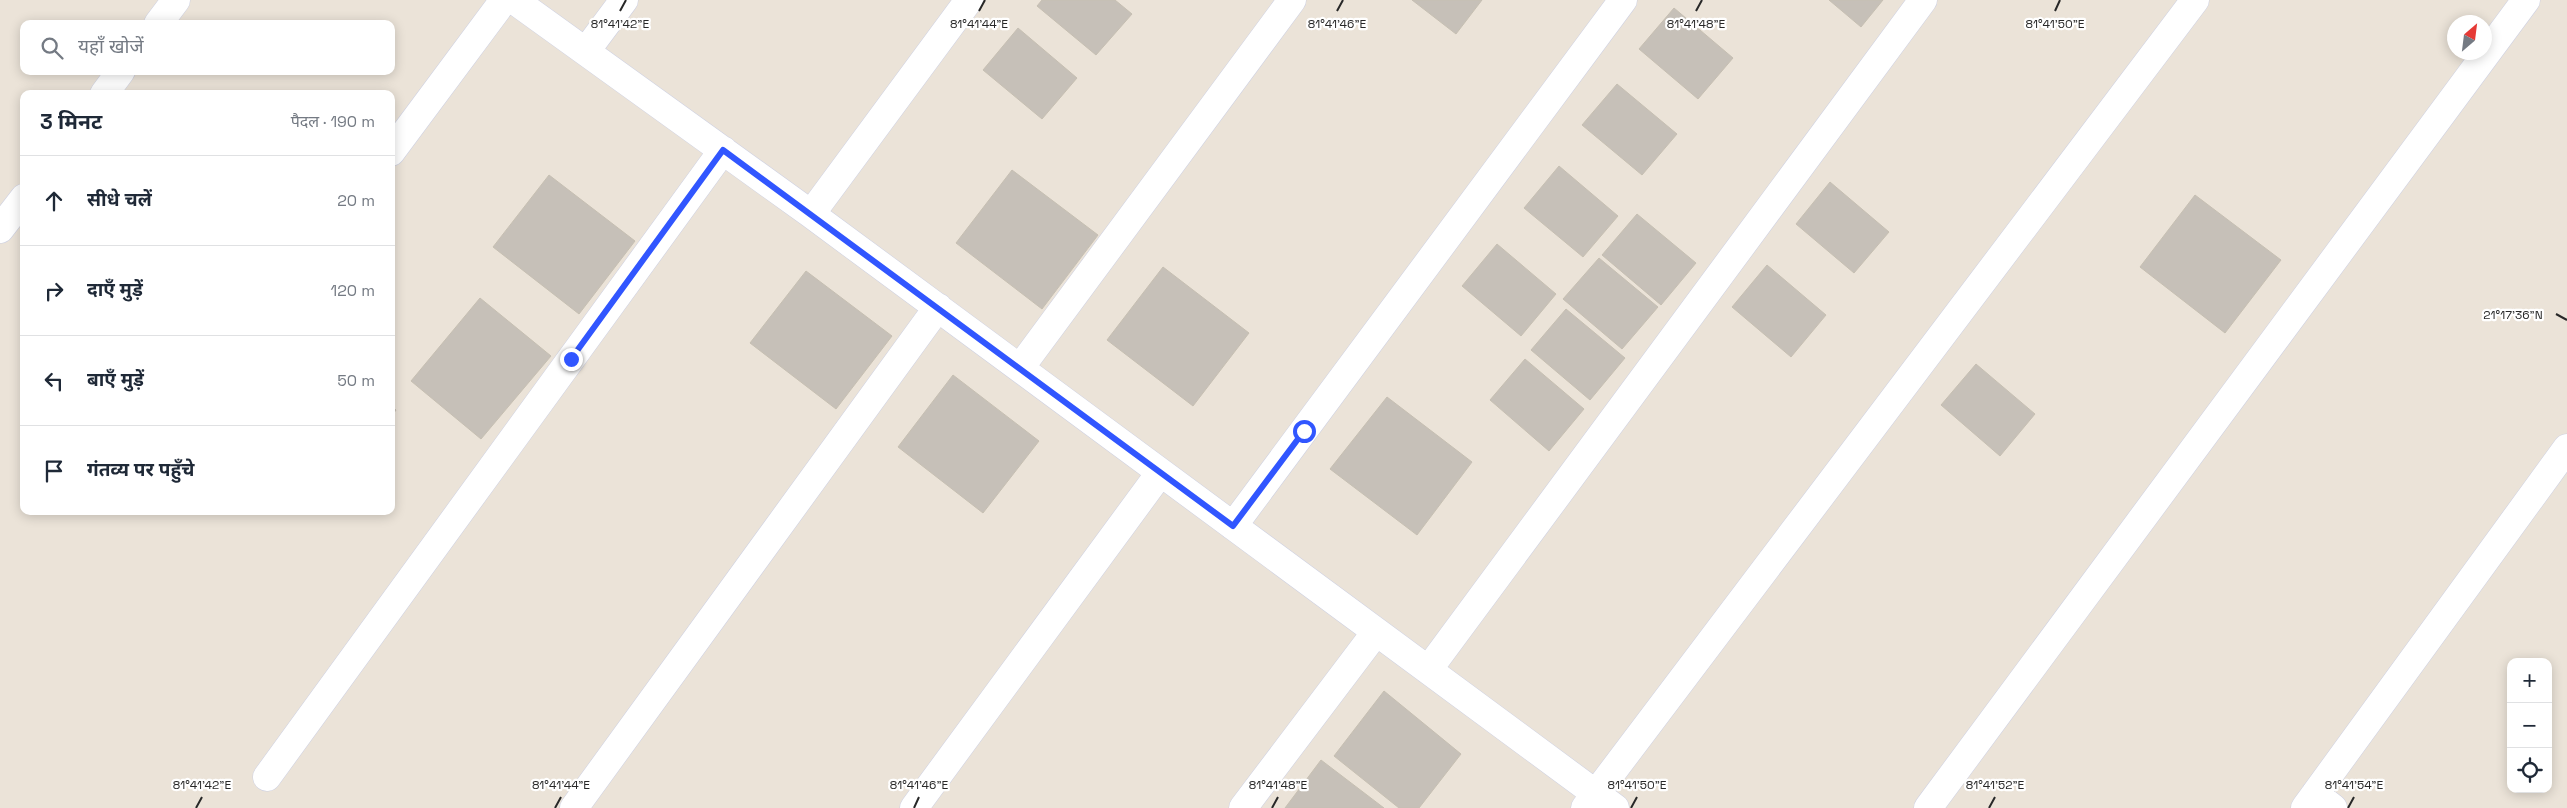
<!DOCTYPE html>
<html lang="hi">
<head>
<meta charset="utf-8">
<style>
	:root { --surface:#fff; --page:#f6f6f7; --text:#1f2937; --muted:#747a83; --line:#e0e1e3 }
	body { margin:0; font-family:"Space Grotesk","Noto Sans Devanagari",sans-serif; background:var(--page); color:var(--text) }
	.controls { position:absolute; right:15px; bottom:15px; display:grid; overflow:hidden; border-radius:10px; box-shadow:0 2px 12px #0003 }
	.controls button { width:45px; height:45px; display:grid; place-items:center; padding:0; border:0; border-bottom:1px solid var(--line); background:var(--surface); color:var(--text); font:25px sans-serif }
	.compass { position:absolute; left:2447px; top:15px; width:45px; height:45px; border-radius:50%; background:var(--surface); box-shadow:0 2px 12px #0003; rotate:28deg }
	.stop { position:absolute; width:15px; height:15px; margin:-11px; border:4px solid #3156ff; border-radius:50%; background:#fff }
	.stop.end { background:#3156ff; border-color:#fff; box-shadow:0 1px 5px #0008 }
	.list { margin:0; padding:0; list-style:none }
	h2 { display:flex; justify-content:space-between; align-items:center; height:65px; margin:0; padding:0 20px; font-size:21px }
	h2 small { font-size:16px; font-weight:400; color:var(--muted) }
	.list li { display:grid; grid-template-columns:32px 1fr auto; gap:15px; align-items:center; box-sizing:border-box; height:90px; padding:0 20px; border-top:1px solid var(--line) }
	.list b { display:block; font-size:19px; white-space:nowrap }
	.list em { font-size:16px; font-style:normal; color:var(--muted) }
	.icon { flex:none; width:28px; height:28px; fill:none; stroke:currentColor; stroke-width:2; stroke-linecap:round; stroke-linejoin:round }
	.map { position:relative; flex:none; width:2567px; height:808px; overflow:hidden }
	.search { position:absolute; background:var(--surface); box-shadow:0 2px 12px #0003; left:20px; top:20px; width:375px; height:55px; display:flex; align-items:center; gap:12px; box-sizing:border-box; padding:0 18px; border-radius:10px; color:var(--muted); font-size:19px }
	.panel { position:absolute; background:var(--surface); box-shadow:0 2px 12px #0003; left:20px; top:90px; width:375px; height:425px; border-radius:10px }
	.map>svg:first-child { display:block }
	.building { fill:#c6c0b8; stroke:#c6bfb2 }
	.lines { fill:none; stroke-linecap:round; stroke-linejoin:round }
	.minor-casing { stroke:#ced1e2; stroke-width:29 }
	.minor { stroke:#fff; stroke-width:28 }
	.route { stroke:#3156ff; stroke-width:6 }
	.ticks { fill:none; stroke:#282828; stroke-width:2 }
	.ticks-label { font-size:12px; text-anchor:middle; fill:#282828; stroke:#fff; stroke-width:4.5; stroke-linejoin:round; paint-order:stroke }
</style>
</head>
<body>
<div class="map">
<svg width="2567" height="808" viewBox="0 0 2567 808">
	<rect width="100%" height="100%" fill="#ebe3d8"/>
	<!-- building -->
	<path class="building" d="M1042 0H1115L1132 14 1096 55 1037 6Z
		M1412 0H1482L1456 34Z
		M1829 0H1883L1861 27Z
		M1674 8 1733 58 1698 99 1639 49Z
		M1018 28 1077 78 1042 119 983 70Z
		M1617 84 1677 134 1642 175 1582 125Z
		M1559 166 1618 216 1583 257 1524 208Z
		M1012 170 1098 235 1042 309 956 243Z
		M549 175 635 241 579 314 493 247Z
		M1830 182 1889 232 1854 273 1796 224Z
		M2195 195 2281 260 2225 333 2140 267Z
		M1637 214 1696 263 1661 305 1602 255Z
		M1497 244 1556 294 1521 336 1462 286Z
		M1599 258 1658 307 1622 349 1563 299Z
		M1767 265 1826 315 1791 357 1732 307Z
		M1163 267 1249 333 1193 406 1107 340Z
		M806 271 892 336 836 409 750 343Z
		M480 298 551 356 481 439 411 381Z
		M1566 309 1625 358 1590 400 1531 350Z
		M1525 359 1584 409 1549 451 1490 400Z
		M1976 364 2035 414 2000 456 1941 405Z
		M953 375 1039 441 983 513 898 447Z
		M1387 397 1472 462 1417 535 1330 469Z
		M391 406 396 410 391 417Z
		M1384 691 1461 754 1419 808H1399L1334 756Z
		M1321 760 1384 808H1285Z"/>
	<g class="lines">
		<!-- minor casing -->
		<g class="minor-casing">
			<path id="minor" d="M514 0 811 214 1615 808
				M158 24 176 0
				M586 51 624 0
				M104 94 121 71
				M391 152 504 0
				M811 214 969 0
				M0 229 24 198
				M1020 368 1292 0
				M1233 526 1623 0
				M1428 670 1923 0
				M267 777 723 150
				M2315 794 2333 808
				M574 808 938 307
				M914 808 1160 473
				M1243 808 1376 632
				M1585 808 2195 0
				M1928 808 2526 0
				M2305 808 2567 448"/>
		</g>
		<!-- minor -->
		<use href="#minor" class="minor"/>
	</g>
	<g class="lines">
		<!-- route -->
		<path class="route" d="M571 359 723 150 1233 526 1304 431"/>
	</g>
	<!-- ticks -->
	<path class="ticks" d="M620 11 626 0M979 11 985 0M1337 11 1343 0M1696 11 1702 0M2055 11 2060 0M2556 314 2567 320M196 808 202 797M555 808 561 797M914 808 919 797M1272 808 1278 797M1631 808 1637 797M1989 808 1995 797M2348 808 2354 797"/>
	<g class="ticks-label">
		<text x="620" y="28">81°41'42"E</text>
		<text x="979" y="28">81°41'44"E</text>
		<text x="1337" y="28">81°41'46"E</text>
		<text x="1696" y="28">81°41'48"E</text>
		<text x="2055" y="28">81°41'50"E</text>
		<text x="2513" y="319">21°17'36"N</text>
		<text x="202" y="789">81°41'42"E</text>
		<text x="561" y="789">81°41'44"E</text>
		<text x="919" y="789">81°41'46"E</text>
		<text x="1278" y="789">81°41'48"E</text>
		<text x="1637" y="789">81°41'50"E</text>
		<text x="1995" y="789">81°41'52"E</text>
		<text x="2354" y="789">81°41'54"E</text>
	</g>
</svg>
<div class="controls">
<button>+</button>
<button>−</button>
<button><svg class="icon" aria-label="locate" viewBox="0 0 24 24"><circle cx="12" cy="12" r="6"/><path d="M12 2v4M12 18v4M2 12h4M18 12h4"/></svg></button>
</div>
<svg class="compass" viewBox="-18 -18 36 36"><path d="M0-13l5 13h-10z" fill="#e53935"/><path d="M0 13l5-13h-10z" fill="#747a83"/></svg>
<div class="stop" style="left:1304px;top:431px"></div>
<div class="stop end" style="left:571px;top:359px"></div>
<div class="search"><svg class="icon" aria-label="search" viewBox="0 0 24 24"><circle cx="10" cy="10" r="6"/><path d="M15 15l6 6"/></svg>यहाँ खोजें</div>
<section class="panel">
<h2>3 मिनट<small>पैदल · 190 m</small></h2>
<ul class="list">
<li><svg class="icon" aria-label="ahead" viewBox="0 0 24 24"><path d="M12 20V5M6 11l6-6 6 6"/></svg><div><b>सीधे चलें</b></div><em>20 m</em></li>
<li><svg class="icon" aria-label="right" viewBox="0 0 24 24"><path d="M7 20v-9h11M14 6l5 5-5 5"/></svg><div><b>दाएँ मुड़ें</b></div><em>120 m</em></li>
<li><svg class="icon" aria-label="left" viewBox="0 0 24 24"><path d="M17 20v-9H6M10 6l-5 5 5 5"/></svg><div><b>बाएँ मुड़ें</b></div><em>50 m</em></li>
<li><svg class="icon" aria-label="arrive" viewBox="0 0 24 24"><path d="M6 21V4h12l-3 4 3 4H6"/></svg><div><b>गंतव्य पर पहुँचे</b></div></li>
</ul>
</section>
</div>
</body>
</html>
